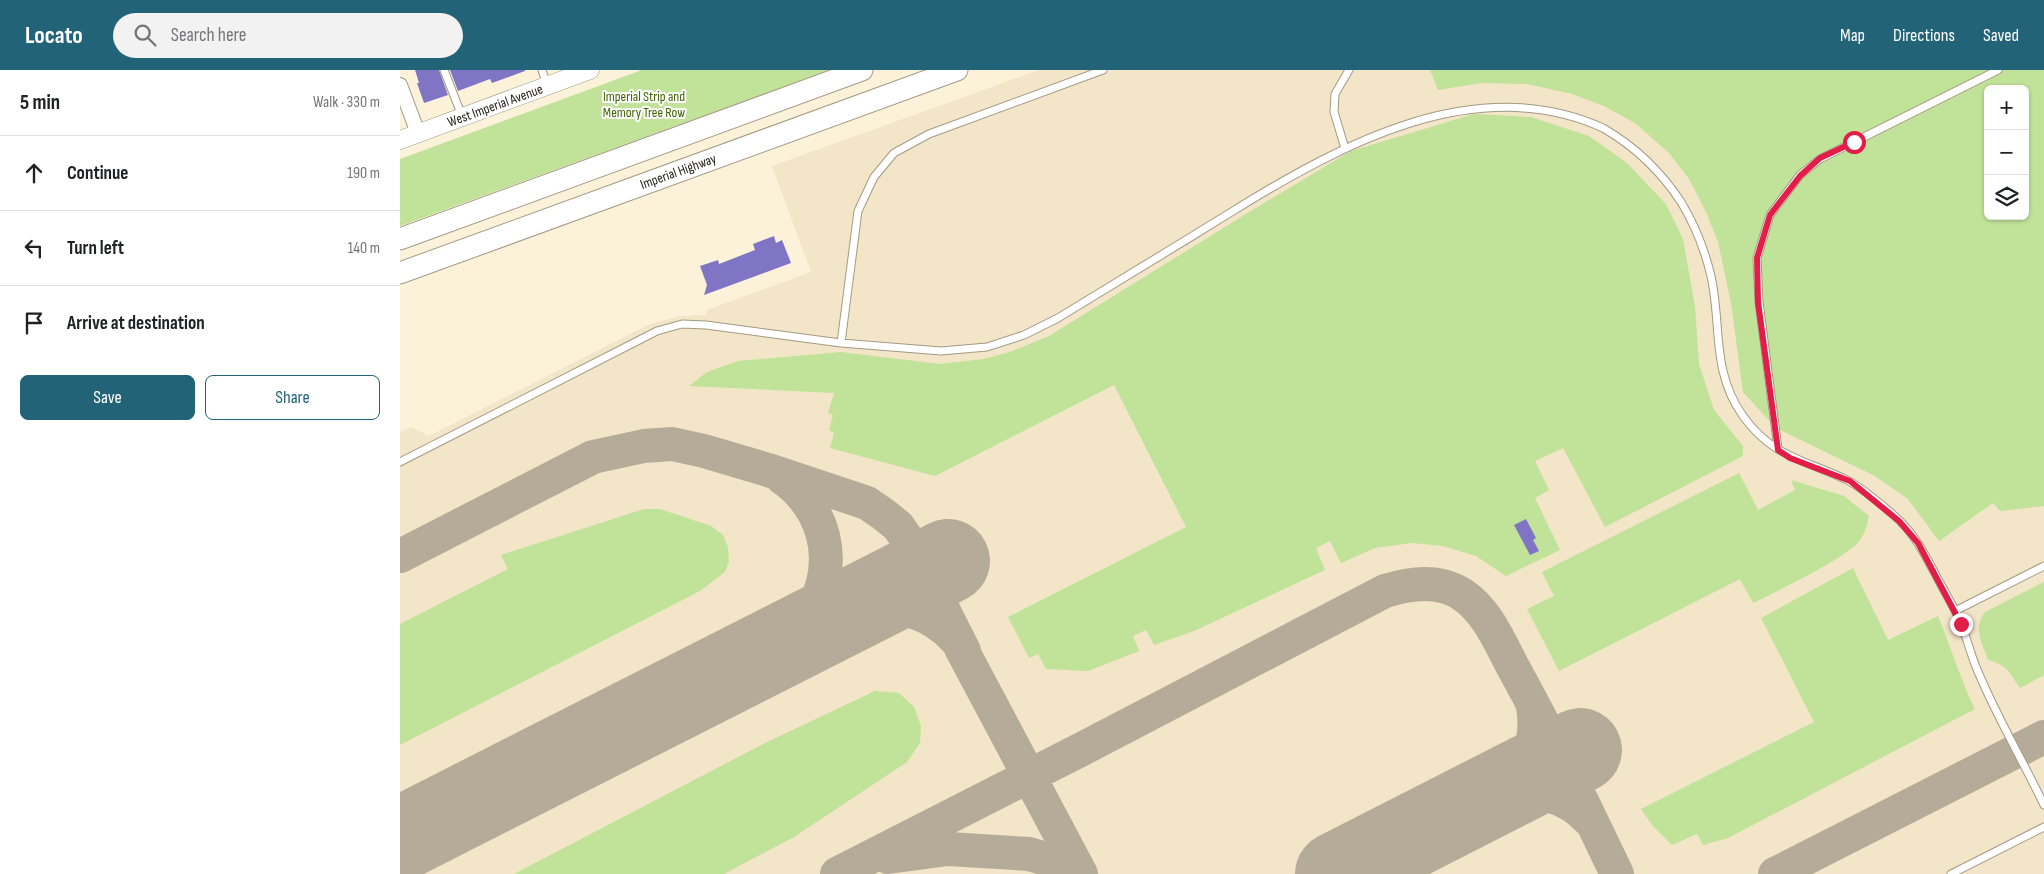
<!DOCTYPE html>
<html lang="en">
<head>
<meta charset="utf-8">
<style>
	:root { --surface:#fff; --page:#f2f2f2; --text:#202124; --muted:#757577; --line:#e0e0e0; --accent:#226377 }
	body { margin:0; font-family:"Sofia Sans Condensed",sans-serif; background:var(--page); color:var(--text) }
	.controls { position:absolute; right:15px; top:15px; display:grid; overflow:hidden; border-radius:8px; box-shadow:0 1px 4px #0004 }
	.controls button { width:45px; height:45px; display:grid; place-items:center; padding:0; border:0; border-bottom:1px solid var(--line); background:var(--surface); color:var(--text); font:25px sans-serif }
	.stop { position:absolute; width:15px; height:15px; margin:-11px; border:4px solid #e11d48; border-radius:50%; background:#fff }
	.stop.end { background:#e11d48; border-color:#fff; box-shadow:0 1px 5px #0008 }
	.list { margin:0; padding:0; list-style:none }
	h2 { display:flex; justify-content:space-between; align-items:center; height:65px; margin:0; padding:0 20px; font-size:21px }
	h2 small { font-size:16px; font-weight:400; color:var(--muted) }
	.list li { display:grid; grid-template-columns:32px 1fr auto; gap:15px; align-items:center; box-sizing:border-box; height:75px; padding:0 20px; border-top:1px solid var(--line) }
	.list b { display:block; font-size:19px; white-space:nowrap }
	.list em { font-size:16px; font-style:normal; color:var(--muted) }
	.actions { display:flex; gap:10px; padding:15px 20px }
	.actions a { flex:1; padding:11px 0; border:1px solid var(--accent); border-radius:8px; text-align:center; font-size:18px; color:var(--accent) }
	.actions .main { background:var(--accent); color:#fff }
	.icon { flex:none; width:28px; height:28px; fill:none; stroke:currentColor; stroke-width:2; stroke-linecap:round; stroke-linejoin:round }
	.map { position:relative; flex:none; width:1644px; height:804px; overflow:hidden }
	header { display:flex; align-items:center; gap:30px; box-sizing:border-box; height:70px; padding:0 25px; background:var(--accent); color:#fff }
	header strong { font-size:24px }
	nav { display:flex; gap:28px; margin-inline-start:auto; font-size:18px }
	.search { width:350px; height:45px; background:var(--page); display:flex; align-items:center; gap:12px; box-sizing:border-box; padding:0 18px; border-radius:28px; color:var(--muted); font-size:19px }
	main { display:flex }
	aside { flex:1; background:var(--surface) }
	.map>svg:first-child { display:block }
	.built { fill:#f3e5c7; fill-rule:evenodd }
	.green { fill:#c0e299; fill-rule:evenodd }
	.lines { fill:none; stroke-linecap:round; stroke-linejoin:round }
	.taxiway { stroke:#b4ac99; stroke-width:34 }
	.runway { stroke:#b4ac99; stroke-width:84 }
	.building { fill:#8075c4 }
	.service-casing { stroke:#a39a84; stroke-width:9 }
	.minor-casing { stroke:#a39a84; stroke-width:16 }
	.tertiary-casing { stroke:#a39a84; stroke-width:19 }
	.primary-casing { stroke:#a39a84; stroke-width:23 }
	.service { stroke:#fff; stroke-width:7 }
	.minor { stroke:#fff; stroke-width:14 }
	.tertiary { stroke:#fff; stroke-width:18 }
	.primary { stroke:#fff; stroke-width:21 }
	.route { stroke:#e11d48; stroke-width:6 }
	.labels { text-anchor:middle; stroke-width:4; stroke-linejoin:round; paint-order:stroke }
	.park-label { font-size:14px; fill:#426304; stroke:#fff }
	.street-label { font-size:14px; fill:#211d15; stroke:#fff }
</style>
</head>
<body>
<header>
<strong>Locato</strong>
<div class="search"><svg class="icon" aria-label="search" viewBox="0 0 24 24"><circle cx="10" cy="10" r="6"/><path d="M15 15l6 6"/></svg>Search here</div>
<nav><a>Map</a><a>Directions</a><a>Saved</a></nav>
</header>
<main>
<aside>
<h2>5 min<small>Walk · 330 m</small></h2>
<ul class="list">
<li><svg class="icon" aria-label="ahead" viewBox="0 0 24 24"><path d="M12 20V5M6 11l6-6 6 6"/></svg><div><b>Continue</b></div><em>190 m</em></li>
<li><svg class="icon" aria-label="left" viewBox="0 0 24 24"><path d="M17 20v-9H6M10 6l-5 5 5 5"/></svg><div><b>Turn left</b></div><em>140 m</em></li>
<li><svg class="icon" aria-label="arrive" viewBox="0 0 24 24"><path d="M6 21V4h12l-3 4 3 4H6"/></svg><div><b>Arrive at destination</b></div></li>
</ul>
<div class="actions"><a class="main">Save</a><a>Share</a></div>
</aside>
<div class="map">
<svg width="1644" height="804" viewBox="0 0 1644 804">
	<rect width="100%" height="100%" fill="#fcf2da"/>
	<!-- built -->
	<path class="built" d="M639 0H1644V804H0V362L11 357 29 366 248 255 279 246 306 245 307 240 411 202 372 96ZM1588 19H1625V146H1588Z"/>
	<!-- green -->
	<path class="green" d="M242 0H429L0 156V89Z
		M1030 0H1644V436L1600 441 1593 433 1539 471 1508 429 1475 406 1376 358 1343 322 1331 233 1318 172 1306 142 1289 109 1269 83 1235 53 1204 36 1172 24 1127 14 1081 13 1038 20ZM1588 19H1625V146H1588Z
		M1074 44 1131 47 1189 66 1227 93 1266 134 1283 169 1295 237 1299 294 1314 340 1343 376V386L1205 457 1163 378 1135 391 1149 420 1135 428 1160 480 1106 506 1076 486 1043 476 1012 473 975 478 941 493 930 471 916 478 925 500 794 561 754 575 746 560 733 566 739 581 688 601 646 599 638 584 629 588 608 547 786 457 714 315 535 406 430 378 434 363 429 360 433 345 428 343 434 323 289 316 307 302 338 291 441 282 540 294 583 289 610 282 649 266 854 139 951 81Z
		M1339 403 1358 440 1395 420 1391 410 1444 426 1469 446C1467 455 1465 464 1459 471 1447 488 1375 522 1353 533L1340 509 1159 601 1127 539 1154 526 1142 502Z
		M244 439H260L311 456 323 465 328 477 329 491 325 502 300 521 0 675V554L108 499 101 485Z
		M1453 498 1488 570 1538 546C1551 577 1560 609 1575 639L1328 768 1303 775 1297 764 1272 775 1253 756 1241 739 1414 652 1361 548Z
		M1644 512V605L1620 618C1609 602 1607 595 1588 590 1582 571 1572 560 1585 542Z
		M475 621 499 623 514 637 521 656 520 673 507 692 394 767 324 804H114L365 673Z"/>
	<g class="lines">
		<!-- taxiway -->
		<path class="taxiway" d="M0 486 193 387 244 376 272 374 304 381 368 400 467 433 483 444 498 456 509 472 564 581
			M391 573C414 562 437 546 461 539 495 530 533 544 556 570
			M561 578 681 804
			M250 642 383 570C441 529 440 447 381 407
			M1099 721C1133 719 1166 724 1190 751
			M1099 721C1127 697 1139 673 1133 637
			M488 787 548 779 629 784 653 791 672 804
			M437 804 684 678 985 521C1011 513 1039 509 1063 525 1088 542 1100 573 1114 599 1151 666 1184 735 1217 804
			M1375 804 1644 667"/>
		<!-- runway -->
		<path class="runway" d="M0 769 548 491
			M937 804 1180 680"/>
	</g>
	<!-- building -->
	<path class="building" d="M15 0H39L48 25 24 33 17 13H19Z
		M50 0H125V1L92 13 90 9 58 21Z
		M374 166 376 173 382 170 391 193 304 225 307 215 300 196 318 190 319 194 355 180 353 174Z
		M1126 449 1136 468 1133 470 1139 481 1130 485 1114 455Z"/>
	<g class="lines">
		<!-- service casing -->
		<g class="service-casing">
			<path id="service" d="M44 0 62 46
				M142 0 147 15
				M944 75 934 42 935 24 949 0
				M441 273 458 141 474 107 494 83 529 64 703 0
				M1378 379 1359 232 1357 188 1370 145 1400 105 1420 89 1598 0
				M0 392 257 261 282 254 306 255 441 273 541 281 587 277 624 265 658 248C717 212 775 177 833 141 940 75 1076 0 1203 58 1236 77 1260 100 1281 132 1295 155 1305 181 1311 206 1322 256 1311 301 1343 346 1373 388 1406 390 1447 410 1461 417 1487 439 1499 450 1517 467 1527 489 1539 511 1547 526 1556 540 1562 556 1568 572 1572 589 1579 604 1598 649 1623 691 1644 735
				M1555 541 1644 496
				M1551 804 1644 757"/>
		</g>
		<!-- minor casing -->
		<g class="minor-casing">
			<path id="minor" d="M0 15 18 63"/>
		</g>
		<!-- tertiary casing -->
		<g class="tertiary-casing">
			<path id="tertiary" d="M0 70 190 0"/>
		</g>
		<!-- primary casing -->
		<g class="primary-casing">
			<path id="primary" d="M0 169 462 0
				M0 203 557 0"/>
		</g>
		<!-- service -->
		<use href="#service" class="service"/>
		<!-- minor -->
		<use href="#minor" class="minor"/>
		<!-- tertiary -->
		<use href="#tertiary" class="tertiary"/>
		<!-- primary -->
		<use href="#primary" class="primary"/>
	</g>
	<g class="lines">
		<!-- route -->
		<path class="route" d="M1454 72 1420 88 1400 106 1370 145 1357 188 1358 232 1378 380 1390 388 1450 411 1499 451 1518 473 1561 554"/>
	</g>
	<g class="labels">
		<!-- park labels -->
		<g class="park-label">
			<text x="244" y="31">Imperial Strip and<tspan x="244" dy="16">Memory Tree Row</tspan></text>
		</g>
		<!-- street labels -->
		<g class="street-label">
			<text transform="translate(95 35) rotate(-20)" y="5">West Imperial Avenue</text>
			<text transform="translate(278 101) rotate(-20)" y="5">Imperial Highway</text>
		</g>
	</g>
</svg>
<div class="controls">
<button>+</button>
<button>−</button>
<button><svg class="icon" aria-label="layers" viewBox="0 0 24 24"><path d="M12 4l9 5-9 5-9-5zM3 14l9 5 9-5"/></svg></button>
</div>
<div class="stop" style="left:1454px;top:72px"></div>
<div class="stop end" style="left:1561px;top:554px"></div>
</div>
</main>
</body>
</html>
